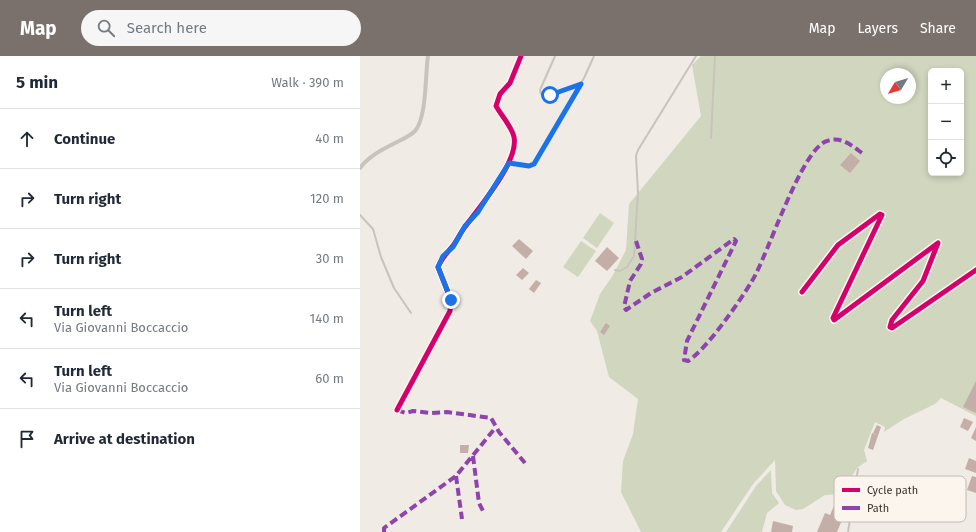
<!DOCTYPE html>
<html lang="en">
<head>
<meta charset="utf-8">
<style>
	:root { --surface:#fff; --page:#f6f6f7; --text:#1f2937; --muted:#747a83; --line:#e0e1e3; --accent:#7a716c }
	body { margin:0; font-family:"Fira Sans",sans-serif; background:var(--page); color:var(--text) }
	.controls { position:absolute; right:12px; top:12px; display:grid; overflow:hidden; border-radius:6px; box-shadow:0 2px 6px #0003 }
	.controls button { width:36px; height:36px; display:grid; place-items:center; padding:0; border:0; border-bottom:1px solid var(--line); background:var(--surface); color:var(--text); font:20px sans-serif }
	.compass { position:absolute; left:520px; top:12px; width:36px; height:36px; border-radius:50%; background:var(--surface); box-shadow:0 2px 6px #0003; rotate:232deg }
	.stop { position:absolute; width:12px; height:12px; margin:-9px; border:3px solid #1a73e8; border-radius:50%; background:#fff }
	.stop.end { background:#1a73e8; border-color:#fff; box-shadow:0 1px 4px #0008 }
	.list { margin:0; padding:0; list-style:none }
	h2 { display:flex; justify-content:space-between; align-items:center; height:52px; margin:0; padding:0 16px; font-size:17px }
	h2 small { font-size:13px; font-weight:400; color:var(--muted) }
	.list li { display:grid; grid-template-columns:26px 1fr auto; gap:12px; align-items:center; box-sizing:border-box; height:60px; padding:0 16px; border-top:1px solid var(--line) }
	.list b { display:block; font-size:15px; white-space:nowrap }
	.list p { margin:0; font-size:13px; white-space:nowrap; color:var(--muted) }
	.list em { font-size:13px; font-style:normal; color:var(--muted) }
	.icon { flex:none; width:22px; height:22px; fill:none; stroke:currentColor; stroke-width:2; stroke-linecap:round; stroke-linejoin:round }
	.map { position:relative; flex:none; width:616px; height:476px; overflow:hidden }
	header { display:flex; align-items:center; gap:24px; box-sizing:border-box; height:56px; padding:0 20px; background:var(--accent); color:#fff }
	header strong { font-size:19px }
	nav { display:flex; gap:22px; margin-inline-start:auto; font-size:14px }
	.search { width:280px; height:36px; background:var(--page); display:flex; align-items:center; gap:10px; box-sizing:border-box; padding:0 14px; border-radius:22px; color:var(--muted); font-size:15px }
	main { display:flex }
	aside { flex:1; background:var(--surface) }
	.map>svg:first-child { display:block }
	.green { fill:#d1d6bf; fill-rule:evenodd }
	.building { fill:#c3afa7 }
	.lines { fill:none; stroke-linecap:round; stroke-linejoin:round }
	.lane { stroke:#c9c3be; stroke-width:2 }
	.street { stroke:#c9c3be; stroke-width:4 }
	.quiet { stroke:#8e44ad; stroke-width:4; stroke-dasharray:8 4; stroke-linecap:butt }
	.cycleway-casing { stroke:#fbf5ee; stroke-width:8 }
	.cycleway { stroke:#d6006c; stroke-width:5 }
	.route { stroke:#1a73e8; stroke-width:5 }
	.key { fill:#fbf5ee; stroke:#c1bab4; stroke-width:1 }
	.key-label { font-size:11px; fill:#3b302b }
</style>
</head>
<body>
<header>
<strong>Map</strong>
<div class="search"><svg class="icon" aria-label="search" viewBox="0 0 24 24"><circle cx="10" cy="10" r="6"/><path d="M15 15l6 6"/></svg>Search here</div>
<nav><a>Map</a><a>Layers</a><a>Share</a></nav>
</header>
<main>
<aside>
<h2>5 min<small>Walk · 390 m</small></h2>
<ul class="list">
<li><svg class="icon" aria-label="ahead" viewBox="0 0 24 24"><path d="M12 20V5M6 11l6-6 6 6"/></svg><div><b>Continue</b></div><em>40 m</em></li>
<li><svg class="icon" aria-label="right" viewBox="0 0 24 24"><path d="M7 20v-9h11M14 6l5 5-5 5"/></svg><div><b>Turn right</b></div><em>120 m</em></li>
<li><svg class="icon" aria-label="right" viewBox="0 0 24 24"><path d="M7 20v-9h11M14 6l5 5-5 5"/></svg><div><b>Turn right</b></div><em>30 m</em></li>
<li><svg class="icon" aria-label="left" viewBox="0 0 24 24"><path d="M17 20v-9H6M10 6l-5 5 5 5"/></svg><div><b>Turn left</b><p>Via Giovanni Boccaccio</p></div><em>140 m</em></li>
<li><svg class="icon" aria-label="left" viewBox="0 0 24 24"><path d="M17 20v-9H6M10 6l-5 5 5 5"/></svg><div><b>Turn left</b><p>Via Giovanni Boccaccio</p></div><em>60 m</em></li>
<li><svg class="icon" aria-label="arrive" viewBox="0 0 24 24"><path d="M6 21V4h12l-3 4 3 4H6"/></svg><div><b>Arrive at destination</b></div></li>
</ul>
</aside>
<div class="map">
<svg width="616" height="476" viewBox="0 0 616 476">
	<rect width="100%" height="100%" fill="#f0ebe5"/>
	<!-- green -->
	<path class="green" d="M341 0H616V360L581 342 575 348 544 363 524 376 525 371 515 366 504 394 507 405 497 412 492 420H482L481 438 465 439 443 453 436 454 425 449 416 435 415 404 393 428 361 476H281L261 436 263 405 273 378 278 343 249 321 237 275 230 265 240 238 253 219 266 194 269 148 341 60 332 9ZM571 15H601V117H571ZM526 18H550V42H526Z
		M240 157 254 167 237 192 223 182Z
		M221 185 236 195 218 221 203 211Z
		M411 414 412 437 419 447 407 457 402 476H366L396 430Z"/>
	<!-- building -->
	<path class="building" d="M491 97 500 105 490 117 480 109Z
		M159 183 173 195 166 203 152 190Z
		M247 191 259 202 247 215 235 205Z
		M163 212 169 217 162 224 156 219Z
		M176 224 181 227 174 237 169 233Z
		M246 267 250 270 244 279 240 276Z
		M616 325V357L603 351Z
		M604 362 613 366 608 375 600 371Z
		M517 369 521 371 513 394 508 392 512 377 517 379 513 377Z
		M616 371V385L611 382Z
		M100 389H109L108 397H100Z
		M609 402 616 405V417L605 413Z
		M612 420 616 421V437L607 434Z
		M474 450 482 453 478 463 482 464 477 476H457L465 457 470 459Z
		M413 465 433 470 432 476H411Z"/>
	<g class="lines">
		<!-- lane -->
		<path class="lane" d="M195 0 180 34 181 38 190 39 220 28
			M351 82 355 0
			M149 107 169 110 174 108 224 22 234 0
			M0 159 13 173 21 201 34 232 51 257
			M255 214 260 215 267 211 274 200 278 137 276 100 278 94 336 0
			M488 476 498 413"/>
		<!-- street -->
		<path class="street" d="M0 112C9 100 23 93 37 86 43 83 50 80 55 75 67 61 65 19 68 0
			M442 236 478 189 520 158 522 159 473 262 474 264 578 187 563 225 532 264 530 271 532 272 616 214
			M37 354 90 255 91 244 78 211C82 202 86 198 92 191 97 185 100 177 105 171 119 151 159 106 154 81 152 71 141 59 136 50L140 38 150 27 161 0"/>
		<!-- quiet -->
		<path class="quiet" d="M276 185 282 203 281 208 270 225 264 251 266 254 291 237 322 221 374 183 376 185 327 285 324 304 328 305C346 294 380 245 392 225 408 199 441 93 467 85 481 80 491 89 502 97
			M37 354 46 357 53 355 71 357 87 356 131 362 139 376 165 407
			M113 400 119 447 123 455
			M96 420 102 463
			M24 476V472L96 420 136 371"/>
		<!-- cycleway casing -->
		<g class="cycleway-casing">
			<path id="cycleway" d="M442 236 478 189 520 158 522 159 473 262 474 264 578 187 563 225 532 264 530 271 532 272 616 214
				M37 354 90 255 91 244 78 211C82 202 86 198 92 191 97 185 100 177 105 171 119 151 159 106 154 81 152 71 141 59 136 50L140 38 150 27 161 0"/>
		</g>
		<!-- cycleway -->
		<use href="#cycleway" class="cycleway"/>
	</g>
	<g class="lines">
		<!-- route -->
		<path class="route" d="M91 244 78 211 83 200 93 191 105 170 118 156 149 107 169 110 174 108 221 28 190 39"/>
	</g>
	<!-- legend -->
	<rect x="474" y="420" width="132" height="46" rx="6" class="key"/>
	<rect x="482" y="432" width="18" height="4" fill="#d6006c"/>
	<rect x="482" y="450" width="18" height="4" fill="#8e44ad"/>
	<g class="key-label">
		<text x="507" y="438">Cycle path</text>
		<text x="507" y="456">Path</text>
	</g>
</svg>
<div class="controls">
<button>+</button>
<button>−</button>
<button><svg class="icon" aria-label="locate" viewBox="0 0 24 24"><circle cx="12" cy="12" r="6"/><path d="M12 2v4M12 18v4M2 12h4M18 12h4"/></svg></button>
</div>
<svg class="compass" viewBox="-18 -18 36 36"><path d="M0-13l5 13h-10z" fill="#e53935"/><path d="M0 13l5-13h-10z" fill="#747a83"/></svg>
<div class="stop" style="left:190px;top:39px"></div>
<div class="stop end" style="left:91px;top:244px"></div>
</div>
</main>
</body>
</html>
